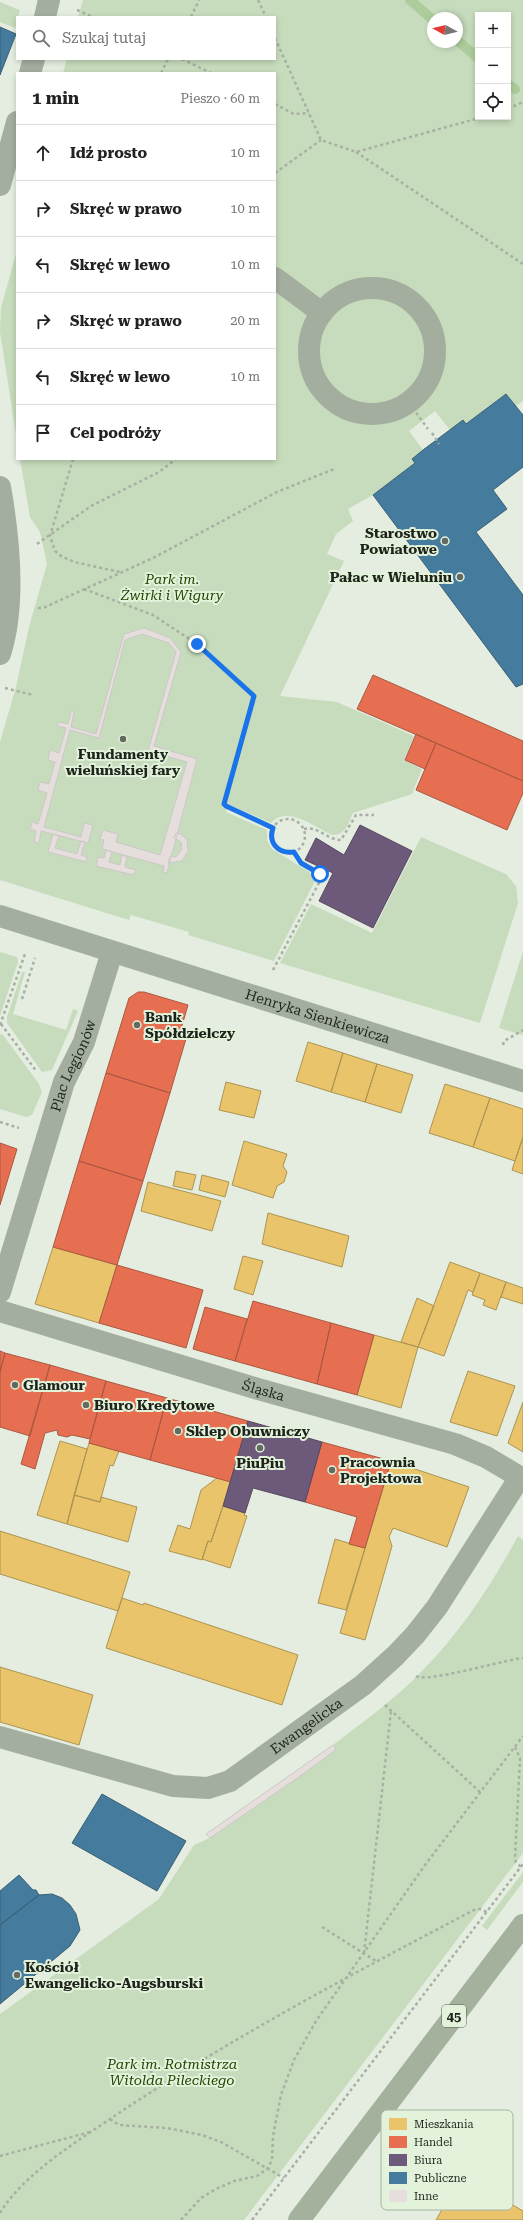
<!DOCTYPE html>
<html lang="pl">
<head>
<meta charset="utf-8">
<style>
	:root { --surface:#fff; --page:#f2f2f2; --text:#222; --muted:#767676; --line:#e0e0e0 }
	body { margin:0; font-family:"Roboto Serif",serif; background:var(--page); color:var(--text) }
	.controls { position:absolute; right:12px; top:12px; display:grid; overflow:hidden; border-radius:0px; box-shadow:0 2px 6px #0003 }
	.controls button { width:36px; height:36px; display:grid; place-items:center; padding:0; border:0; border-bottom:1px solid var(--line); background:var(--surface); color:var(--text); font:20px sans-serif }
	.compass { position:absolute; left:427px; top:12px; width:36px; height:36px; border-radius:50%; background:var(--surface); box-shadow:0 2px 6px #0003; rotate:278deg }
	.stop { position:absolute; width:12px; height:12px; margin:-9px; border:3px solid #1a73e8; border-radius:50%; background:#fff }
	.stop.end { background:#1a73e8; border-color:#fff; box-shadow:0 1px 4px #0008 }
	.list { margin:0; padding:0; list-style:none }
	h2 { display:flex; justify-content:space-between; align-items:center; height:52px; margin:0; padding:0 16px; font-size:17px }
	h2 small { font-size:13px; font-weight:400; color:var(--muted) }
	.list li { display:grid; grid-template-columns:26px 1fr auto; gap:12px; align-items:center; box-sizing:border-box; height:56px; padding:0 16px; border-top:1px solid var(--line) }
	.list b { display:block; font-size:15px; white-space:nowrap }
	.list em { font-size:13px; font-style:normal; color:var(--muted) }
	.icon { flex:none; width:22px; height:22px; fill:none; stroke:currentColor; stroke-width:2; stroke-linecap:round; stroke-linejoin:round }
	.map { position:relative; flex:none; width:523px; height:2220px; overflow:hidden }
	.search { position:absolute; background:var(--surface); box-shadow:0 2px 6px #0003; left:16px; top:16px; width:260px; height:44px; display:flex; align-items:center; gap:10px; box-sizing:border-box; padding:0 14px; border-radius:0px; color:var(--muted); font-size:15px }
	.panel { position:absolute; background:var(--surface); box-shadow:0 2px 6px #0003; left:16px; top:72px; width:260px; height:388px; border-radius:0px }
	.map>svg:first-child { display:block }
	.green { fill:#c7dcbc; fill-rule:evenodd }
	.homes { fill:#e9c46a; stroke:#ac9452 }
	.shops { fill:#e76f51; stroke:#ab5841 }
	.offices { fill:#6d597a; stroke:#55495e }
	.public { fill:#457b9d; stroke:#396176 }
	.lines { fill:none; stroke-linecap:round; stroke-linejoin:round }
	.stream { stroke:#adcc9b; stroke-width:10 }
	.building { fill:#e6dedd; stroke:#cbc9c6 }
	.path { stroke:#a8b0a3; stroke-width:2.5; stroke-dasharray:3 3; stroke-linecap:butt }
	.minor { stroke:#a4ae9f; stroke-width:22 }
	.primary { stroke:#a4b19d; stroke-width:22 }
	.route { stroke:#1a73e8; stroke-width:5 }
	.poi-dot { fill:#636a60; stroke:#e3f2db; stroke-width:1.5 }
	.labels { text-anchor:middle; stroke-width:4; stroke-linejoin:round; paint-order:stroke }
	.shield { fill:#e3f2db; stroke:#596255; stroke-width:1 }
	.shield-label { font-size:13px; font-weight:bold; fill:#1e241b }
	.poi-label { font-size:14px; font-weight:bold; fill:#1e241b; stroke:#e3f2db; text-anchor:start }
	.park-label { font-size:14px; font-style:italic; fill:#214600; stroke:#e3f2db }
	.street-label { font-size:14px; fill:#1e241b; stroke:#e3f2db }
	.key { fill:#e3f2db; stroke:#a8b4a1; stroke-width:1 }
	.key-label { font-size:11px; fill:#1e241b }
</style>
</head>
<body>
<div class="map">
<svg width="523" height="2220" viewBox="0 0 523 2220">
	<rect width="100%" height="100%" fill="#e4ede0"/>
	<!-- green -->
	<path class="green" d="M83 0H523V401L516 406 506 394 466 424 463 420 450 430 435 411 409 431 423 450 412 459 415 463 373 495 348 509 353 521 336 534 327 554 344 561 280 696 337 702 414 736 404 760 422 769 412 794 353 813C348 824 346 835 332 835 314 827 288 805 271 823L228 804 226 812 267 830V840L272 849 317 877 274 961 188 935 189 932 131 915 129 920 0 880V742L16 687 29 627 47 564 40 532 30 517 20 459H275V73H63L67 59H275V17H78ZM478 15H508V117H478ZM433 18H457V42H433Z
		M0 2 20 10 15 28 0 22Z
		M17 250V441L0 332 1 308Z
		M421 837 506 874 516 886 518 903 480 1023 280 963 311 904 372 933Z
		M523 951V1035L499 1028Z
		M0 952 17 957 18 962 0 1016Z
		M22 972H25L13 1014 66 1030 73 1009 78 1011 52 1070 42 1072 7 1023V1017Z
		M0 1034 3 1035 39 1084 42 1092 32 1115 26 1117 0 1109Z
		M518 1536 523 1540V1853L244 2220H0V2014L159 1899 194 1845 210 1838 335 1750 333 1745C363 1722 394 1700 420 1673 460 1633 491 1586 518 1536Z
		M523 1872V1882L487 1930 482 1926Z"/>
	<!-- homes -->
	<path class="homes" d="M308 1042 343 1053 331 1092 296 1081Z
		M343 1053 377 1064 365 1102 331 1092Z
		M377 1064 413 1075 401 1113 365 1102Z
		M226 1082 261 1091 254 1118 219 1110Z
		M445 1084 490 1098 473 1147 429 1133Z
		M490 1098 523 1109V1137L515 1161 473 1147Z
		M523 1137V1174L512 1170Z
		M244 1141 287 1154 283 1166 287 1172 284 1182 277 1186 273 1198 232 1185Z
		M176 1171 196 1175 192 1190 173 1186Z
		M202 1175 229 1182 225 1197 199 1190Z
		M148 1182 221 1201 212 1231 141 1211Z
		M268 1213 349 1236 342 1267 262 1244Z
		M53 1247 117 1265 99 1323 35 1304Z
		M243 1256 263 1261 253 1295 234 1289Z
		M450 1262 480 1273 473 1292 468 1290 444 1356 418 1347Z
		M480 1273 506 1282 496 1310 483 1305 485 1300 472 1295Z
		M506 1282 523 1288V1304L501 1297Z
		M417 1298 434 1306 418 1347 401 1342Z
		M374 1335 418 1347 401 1408 357 1395Z
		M468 1371 515 1386 497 1436 450 1422Z
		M523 1402V1452L508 1443Z
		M60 1441 87 1449 67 1524 37 1515Z
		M89 1443 119 1451 113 1466 110 1465 100 1502 74 1495Z
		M391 1461 469 1487 447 1547 393 1528 389 1537 392 1546 365 1640 340 1633Z
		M217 1478 231 1482 211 1542 208 1541 202 1560 169 1551 178 1525 190 1529 201 1490Z
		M74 1495 100 1502 101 1497 137 1507 128 1542 67 1524Z
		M223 1506 245 1513 244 1515 247 1516 230 1568 202 1559 208 1541 211 1542Z
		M0 1531 130 1572 118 1611 0 1574Z
		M335 1539 365 1548 346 1610 318 1603Z
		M122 1598 143 1605 144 1603 298 1655 282 1705 106 1648Z
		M0 1667 93 1695 79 1745 0 1722Z
		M462 2175 523 2211V2220H436Z"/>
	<!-- shops -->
	<path class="shops" d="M373 675 523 741V781L357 709Z
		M416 734 436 743 425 769 405 760Z
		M436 743 523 781V793L507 830 416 790Z
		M138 992H144L188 1005 181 1029 188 1032 170 1093 106 1073 129 998Z
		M106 1073 170 1093 143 1181 79 1161Z
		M0 1143 17 1149 0 1205Z
		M79 1161 143 1181 117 1265 53 1247Z
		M117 1265 203 1290 186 1348 99 1323Z
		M253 1301 331 1323 317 1384 235 1361Z
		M205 1307 247 1319 235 1361 193 1349Z
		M331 1323 374 1335 357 1395 317 1384Z
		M0 1351 5 1353 0 1372Z
		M5 1353 50 1365 30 1436 0 1427V1372Z
		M50 1365 106 1381 90 1439 72 1435 67 1437 58 1435 57 1430 45 1433 35 1469 21 1464Z
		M106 1381 167 1398 150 1460 89 1443Z
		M167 1398 248 1421 231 1482 150 1460Z
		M322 1442 391 1461 365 1548 349 1544 357 1517 305 1502Z"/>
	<!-- offices -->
	<path class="offices" d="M360 825 412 851 373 928 319 901 333 873 305 860 316 838 344 855Z
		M248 1421 322 1442 305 1502 253 1488 245 1513 223 1506Z"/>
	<!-- public -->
	<path class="public" d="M0 27 16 34 0 75Z
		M506 394 523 415V467L493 490 507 509 476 532 523 595V684L516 687 373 495 415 463 412 459 423 450 463 420 466 424Z
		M102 1794 186 1841 157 1891 72 1843Z
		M19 1875 33 1890H36L39 1895 0 1925V1891Z
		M52 1894 62 1898 70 1905 76 1914 80 1930 70 1946 0 2004V1925L39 1895Z"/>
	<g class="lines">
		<!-- stream -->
		<path class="stream" d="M410 0 433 20
			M457 40 478 58
			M508 84 515 89"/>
	</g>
	<!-- building -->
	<path class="building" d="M144 628 170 638 181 652 154 746 197 759 167 873 163 872 164 866 102 849 104 840 100 839 103 830 118 834 116 842 160 855 187 762 148 751 176 652 169 643 142 634 125 640 99 738 70 730 44 827 81 837 84 823 93 825 88 843 41 831 39 843 34 842 36 831 30 829 32 822 38 824 47 793 38 790 40 782 49 784 55 762 48 760 50 750 59 753 66 728 57 726 59 722 68 724 71 711 74 712 71 727 96 734 124 634Z
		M176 833 181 834 187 840 188 851 182 861 168 863 170 856 176 857 182 849 181 842 174 838Z
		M53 834 59 836 55 848 77 854 81 841 85 842 81 855 87 857 86 862 48 852Z
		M106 850 112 852 109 862 120 865 122 855 127 857 125 867 136 870 134 875 96 866 98 857 104 858Z
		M333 1745 336 1750 293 1781 210 1838 206 1834Z"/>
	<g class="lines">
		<!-- path -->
		<path class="path" d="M258 0 266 17
			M77 10 93 17
			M191 17 199 0
			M275 38 321 140 356 152 483 117
			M182 59 211 73
			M161 73 168 59
			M275 104 294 114 309 113
			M508 109 523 102
			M356 152 523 264
			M275 173 321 140
			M409 403 428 429
			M432 433 439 444
			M73 459 50 536 55 551 61 556 74 562 120 572
			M37 544 91 506 159 472 176 459
			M84 589 153 615 197 644 251 692 254 701 224 804 226 806 273 828
			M38 608H43L153 558 277 492 334 469
			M5 688 33 695
			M271 836a17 17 0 1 1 34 0a17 17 0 1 1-34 0Z
			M304 829C317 825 327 840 341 840L356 815H374
			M273 970 321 879 320 874 301 863 294 852
			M22 999 35 958
			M1 1024 37 1072
			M0 1025 25 954
			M503 1045 504 1041 523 1030
			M0 1122 19 1128
			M416 1676C428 1683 503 1660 523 1658
			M385 1705 480 1792
			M515 1747 520 1758 515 1858 516 1862 521 1867
			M322 1927 376 1961
			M364 1953 391 1711
			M144 2060 160 2086
			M110 2119 119 2125 167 2128 202 2135 221 2142 284 2178
			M0 2156 90 2132
			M0 2213C23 2175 73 2144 110 2119 226 2041 350 1975 474 1910L480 1909 487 1912
			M181 2220 201 2198 216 2189 234 2181 257 2176 268 2168 272 2160 273 2136 281 2095 294 2060 316 2021 425 1865 523 1736
			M252 2220 523 1864"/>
		<!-- minor -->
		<g class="minor">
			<path d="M45 17 49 0"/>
			<path d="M30 73 34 59"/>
			<path d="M0 185 17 122"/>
			<path d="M275 278 322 313"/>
			<circle cx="372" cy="351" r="63"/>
			<path d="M0 487C9 538 16 604 0 654"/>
			<path id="s1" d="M0 916 523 1081"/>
			<path id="s2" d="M0 1292 64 1082 84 1042 112 952"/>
			<path id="s3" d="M0 1311 258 1389 455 1444 486 1457 523 1479"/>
			<path id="s4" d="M0 1737 173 1786 208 1788 230 1781 363 1685 395 1656 415 1635 437 1607 520 1477"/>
		</g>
		<!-- primary -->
		<path class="primary" d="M299 2220 523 1925"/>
	</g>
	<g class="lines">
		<!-- route -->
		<path class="route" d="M197 644 254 696 224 804 226 806 273 828C268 843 278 854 294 852L301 863 320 874"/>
	</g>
	<!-- markers -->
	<g class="poi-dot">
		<circle cx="445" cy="541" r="4"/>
		<circle cx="460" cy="577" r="4"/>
		<circle cx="123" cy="739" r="4"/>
		<circle cx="137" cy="1025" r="4"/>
		<circle cx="15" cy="1385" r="4"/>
		<circle cx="86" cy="1405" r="4"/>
		<circle cx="178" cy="1431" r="4"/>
		<circle cx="260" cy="1448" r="4"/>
		<circle cx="332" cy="1470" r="4"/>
		<circle cx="17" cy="1975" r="4"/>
	</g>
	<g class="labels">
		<!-- shield labels -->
		<rect class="shield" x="442" y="2005" width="24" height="22" rx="3"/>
		<g class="shield-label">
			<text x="454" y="2021">45</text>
		</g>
		<!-- poi labels -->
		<g class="poi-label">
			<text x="437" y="538" text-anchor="end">Starostwo<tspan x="437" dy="16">Powiatowe</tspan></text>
			<text x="452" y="582" text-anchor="end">Pałac w Wieluniu</text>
			<text x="123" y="759" text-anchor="middle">Fundamenty<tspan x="123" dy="16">wieluńskiej fary</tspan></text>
			<text x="145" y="1022">Bank<tspan x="145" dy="16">Spółdzielczy</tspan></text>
			<text x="23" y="1390">Glamour</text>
			<text x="94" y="1410">Biuro Kredytowe</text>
			<text x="186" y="1436">Sklep Obuwniczy</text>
			<text x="340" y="1467">Pracownia<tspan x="340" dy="16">Projektowa</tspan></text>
			<text x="260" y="1468" text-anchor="middle">PiuPiu</text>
			<text x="25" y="1972">Kościół<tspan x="25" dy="16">Ewangelicko-Augsburski</tspan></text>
		</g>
		<!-- park labels -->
		<g class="park-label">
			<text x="172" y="584">Park im.<tspan x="172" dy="16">Żwirki i Wigury</tspan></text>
			<text x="172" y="2069">Park im. Rotmistrza<tspan x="172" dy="16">Witolda Pileckiego</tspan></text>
		</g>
		<!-- street labels -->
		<g class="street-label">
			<text dy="5" stroke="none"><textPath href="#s1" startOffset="333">Henryka Sienkiewicza</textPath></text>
			<text dy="5" stroke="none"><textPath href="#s2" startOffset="238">Plac Legionów</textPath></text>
			<text dy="5" stroke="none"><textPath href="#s3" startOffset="275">Śląska</textPath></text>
			<text dy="5" stroke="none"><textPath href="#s4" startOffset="332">Ewangelicka</textPath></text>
		</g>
	</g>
	<!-- legend -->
	<rect x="381" y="2110" width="132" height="100" rx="6" class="key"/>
	<rect x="389" y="2118" width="18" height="12" fill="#e9c46a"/>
	<rect x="389" y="2136" width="18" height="12" fill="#e76f51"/>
	<rect x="389" y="2154" width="18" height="12" fill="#6d597a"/>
	<rect x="389" y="2172" width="18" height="12" fill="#457b9d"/>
	<rect x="389" y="2190" width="18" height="12" fill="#e6dedd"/>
	<g class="key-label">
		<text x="414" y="2128">Mieszkania</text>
		<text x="414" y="2146">Handel</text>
		<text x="414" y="2164">Biura</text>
		<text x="414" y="2182">Publiczne</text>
		<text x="414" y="2200">Inne</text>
	</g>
</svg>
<div class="controls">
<button>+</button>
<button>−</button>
<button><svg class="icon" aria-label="locate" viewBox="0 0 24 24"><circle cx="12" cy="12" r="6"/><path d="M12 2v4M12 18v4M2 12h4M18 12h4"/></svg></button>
</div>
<svg class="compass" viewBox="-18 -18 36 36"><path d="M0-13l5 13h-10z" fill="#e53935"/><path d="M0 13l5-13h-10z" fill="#767676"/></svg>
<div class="stop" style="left:320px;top:874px"></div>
<div class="stop end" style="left:197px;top:644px"></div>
<div class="search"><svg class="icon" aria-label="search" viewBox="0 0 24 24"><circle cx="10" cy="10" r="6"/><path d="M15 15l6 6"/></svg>Szukaj tutaj</div>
<section class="panel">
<h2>1 min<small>Pieszo · 60 m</small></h2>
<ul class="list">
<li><svg class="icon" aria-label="ahead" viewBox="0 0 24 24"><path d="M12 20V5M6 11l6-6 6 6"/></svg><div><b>Idź prosto</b></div><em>10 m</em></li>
<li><svg class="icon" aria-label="right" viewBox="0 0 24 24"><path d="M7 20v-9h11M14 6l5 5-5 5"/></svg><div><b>Skręć w prawo</b></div><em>10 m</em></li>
<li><svg class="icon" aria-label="left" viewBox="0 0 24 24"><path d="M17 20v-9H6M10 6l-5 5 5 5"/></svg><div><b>Skręć w lewo</b></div><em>10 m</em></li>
<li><svg class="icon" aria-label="right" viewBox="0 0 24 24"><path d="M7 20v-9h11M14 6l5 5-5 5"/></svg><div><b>Skręć w prawo</b></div><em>20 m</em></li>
<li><svg class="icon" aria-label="left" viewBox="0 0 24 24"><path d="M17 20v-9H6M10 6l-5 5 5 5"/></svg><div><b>Skręć w lewo</b></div><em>10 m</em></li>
<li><svg class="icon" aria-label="arrive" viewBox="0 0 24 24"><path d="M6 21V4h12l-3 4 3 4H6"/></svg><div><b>Cel podróży</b></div></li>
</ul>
</section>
</div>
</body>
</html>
